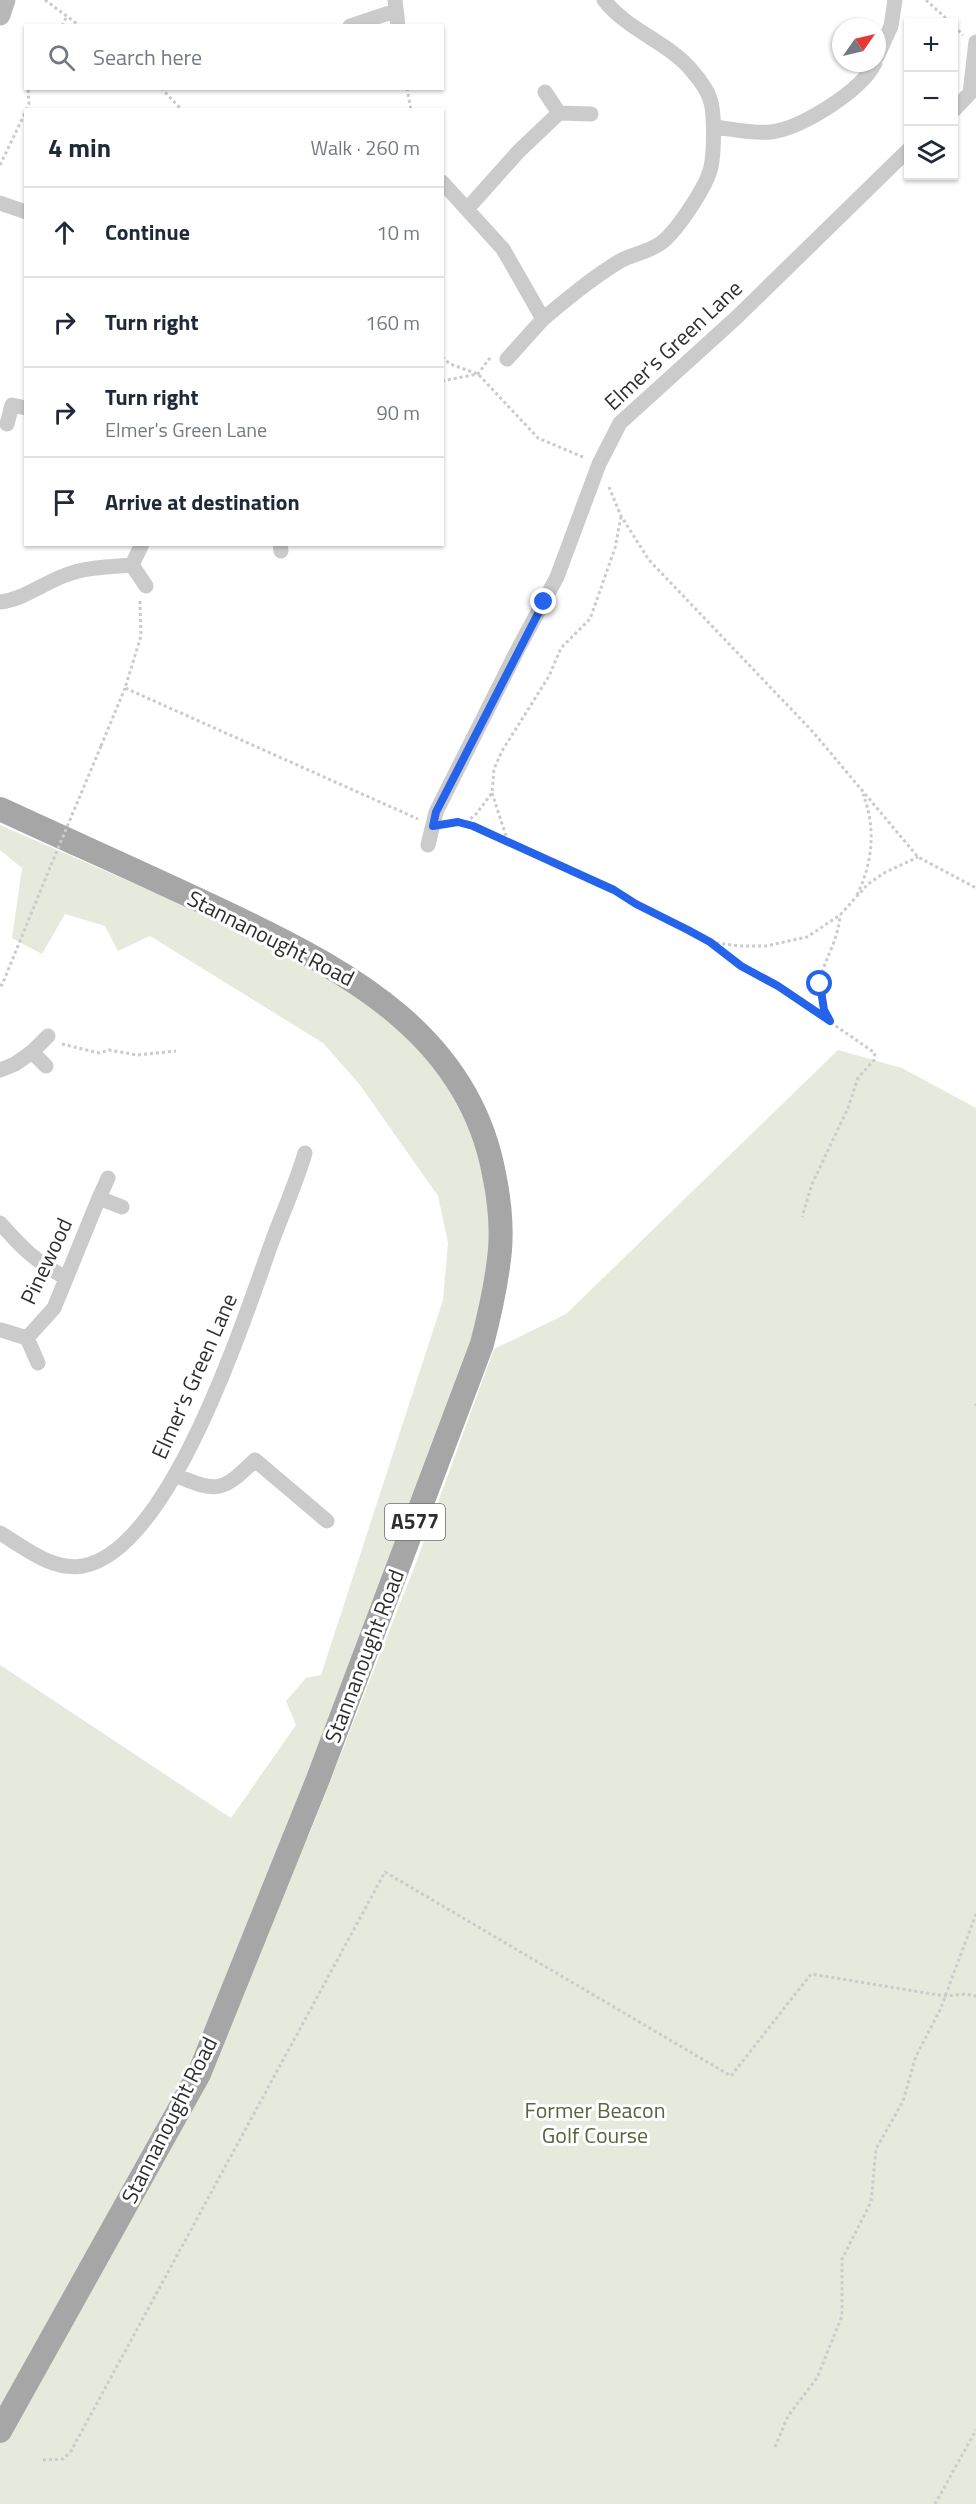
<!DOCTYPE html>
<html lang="en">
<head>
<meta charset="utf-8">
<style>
	:root { --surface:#fff; --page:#f6f6f7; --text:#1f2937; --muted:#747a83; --line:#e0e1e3 }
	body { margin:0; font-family:"Titillium Web",sans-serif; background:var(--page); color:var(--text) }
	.controls { position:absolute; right:18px; top:18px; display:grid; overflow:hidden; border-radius:0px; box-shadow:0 2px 4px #0004 }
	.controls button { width:54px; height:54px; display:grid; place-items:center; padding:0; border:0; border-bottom:2px solid var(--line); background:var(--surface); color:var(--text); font:30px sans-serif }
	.compass { position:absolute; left:832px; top:18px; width:54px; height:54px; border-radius:50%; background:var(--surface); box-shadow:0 2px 4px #0004; rotate:56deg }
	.stop { position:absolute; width:18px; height:18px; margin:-14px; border:4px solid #2563eb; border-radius:50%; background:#fff }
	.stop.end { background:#2563eb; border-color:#fff; box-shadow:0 2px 6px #0008 }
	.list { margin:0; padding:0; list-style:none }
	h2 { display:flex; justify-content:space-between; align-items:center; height:78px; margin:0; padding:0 24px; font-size:26px }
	h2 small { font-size:20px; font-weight:400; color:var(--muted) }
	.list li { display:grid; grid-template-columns:39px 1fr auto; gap:18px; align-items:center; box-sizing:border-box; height:90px; padding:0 24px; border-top:2px solid var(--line) }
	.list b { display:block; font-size:22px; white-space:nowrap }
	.list p { margin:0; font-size:20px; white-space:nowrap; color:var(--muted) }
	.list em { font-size:20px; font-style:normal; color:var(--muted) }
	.icon { flex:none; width:33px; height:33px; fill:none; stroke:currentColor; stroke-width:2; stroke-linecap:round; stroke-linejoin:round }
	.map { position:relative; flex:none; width:976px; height:2504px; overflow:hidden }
	.search { position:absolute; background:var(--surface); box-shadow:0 2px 4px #0004; left:24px; top:24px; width:420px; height:66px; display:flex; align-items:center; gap:15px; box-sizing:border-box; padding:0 21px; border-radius:0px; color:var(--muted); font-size:22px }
	.panel { position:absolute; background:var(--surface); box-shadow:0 2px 4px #0004; left:24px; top:108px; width:420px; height:438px; border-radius:0px }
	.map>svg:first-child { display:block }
	.green { fill:#e6eadd }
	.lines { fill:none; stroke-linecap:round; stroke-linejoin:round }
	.path { stroke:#cbcbcb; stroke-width:3; stroke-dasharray:3 3; stroke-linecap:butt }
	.street { stroke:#cbcbcb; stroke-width:15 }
	.secondary { stroke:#b8b8b8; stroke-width:21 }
	.primary { stroke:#a6a6a6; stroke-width:24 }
	.path-bridge { stroke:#cbcbcb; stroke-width:3; stroke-dasharray:3 3; stroke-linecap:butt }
	.route { stroke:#2563eb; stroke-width:8 }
	.labels { text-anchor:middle; stroke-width:6; stroke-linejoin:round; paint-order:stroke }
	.shield { fill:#fff; stroke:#6d6d6d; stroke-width:1.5 }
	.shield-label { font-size:21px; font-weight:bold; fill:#2e2e2e }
	.street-label { font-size:22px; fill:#2e2e2e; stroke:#fff }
	.park-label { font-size:22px; fill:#566540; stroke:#fff }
</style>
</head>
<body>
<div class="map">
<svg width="976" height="2504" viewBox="0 0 976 2504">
	<rect width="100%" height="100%" fill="#fff"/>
	<!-- green -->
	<path class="green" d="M0 825 165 897 320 970 386 1013 428 1054 459 1098 495 1194 486 1309 202 2066 311 1830 414 1568 494 1349 566 1314 838 1050 902 1068 976 1108V2504H0V1665L231 1818 296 1725 286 1701 306 1678 321 1675 443 1300 448 1243 438 1196 360 1085 323 1043 150 936 118 951 105 926 65 914 42 954 12 938 22 868 0 850Z"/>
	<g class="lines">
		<!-- path -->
		<path class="path" d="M45 0 80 26
			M926 0 950 22
			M62 26 67 16
			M954 26 963 35
			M161 88 182 110
			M407 88 411 110
			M26 110 29 104 28 88
			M0 165 26 111
			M442 357 450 364 478 374 538 438 583 457
			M442 381 478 374 489 359H493
			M609 487 621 516 649 560 813 732 918 857 976 888
			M140 601 141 636 125 688 418 819
			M101 746 125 688
			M492 793 508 842
			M450 823 458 822 473 826 614 890 710 942 739 946H766L807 937 840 915 868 884 884 873 918 857
			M466 823 476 814 492 793 494 769 502 751 549 676 561 648 590 619 615 548 621 517
			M857 895C873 862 876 828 863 794
			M711 943 741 966 778 986 875 1053 874 1060 858 1078 848 1108 812 1184 802 1217
			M0 985H2L51 865
			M828 1019C806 972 837 957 840 915
			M62 1044 99 1053 109 1050 137 1055 176 1051
			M975 1404 976 1405
			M775 2447 788 2416 817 2378 842 2316V2259L871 2202 876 2149 903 2101 916 2056 940 2010 976 1914
			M43 2460 63 2459 71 2451 385 1872 731 2076 811 1974 945 1996 966 1994 976 1996
			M935 2504 976 2430"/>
		<!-- street -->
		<path class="street" d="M395 0 398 26
			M350 26 395 11
			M877 57 891 26 895 0
			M545 92 559 113 591 114
			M954 110 970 93 976 42
			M714 127C732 129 753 134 771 132 802 128 861 91 875 63
			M442 182 503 249 543 319 507 359
			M0 203 26 212
			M468 208 519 151 559 113
			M543 319C567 299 592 278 620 261 633 254 649 252 661 243 677 231 707 186 711 167 714 152 715 113 710 99 707 90 699 79 693 72 669 42 628 31 604 0
			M7 424 12 405 26 408
			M280 544 281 551
			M132 565 146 586
			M0 602C25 599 43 583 66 575 86 567 110 567 132 565L142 544
			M428 845 436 812 519 647 557 577 599 464 620 423 737 317 908 150
			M46 1066 32 1052 48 1036
			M0 1070 15 1064 32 1052
			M108 1178 99 1198 122 1207
			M0 1223C23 1249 35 1261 66 1278
			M1 1330 27 1338 38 1363
			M27 1338 54 1308 99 1198
			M175 1475C218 1493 222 1492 255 1460L327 1521
			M0 1533C25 1548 52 1571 83 1566 172 1549 245 1315 273 1239 284 1210 296 1183 305 1153"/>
		<!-- secondary -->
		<path class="secondary" d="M0 15 5 0"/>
		<!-- primary -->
		<path class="primary" d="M0 809C80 846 160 881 239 919 353 974 469 1038 494 1174 499 1198 502 1225 500 1250 497 1282 490 1313 482 1344L318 1779 199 2074 0 2431"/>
		<!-- path-bridge -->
		<path class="path-bridge" d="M51 865 101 746"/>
	</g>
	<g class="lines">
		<!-- route -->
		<path class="route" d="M544 602 436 812 433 826 458 822 473 826 614 890 636 904 688 930 710 942 741 966 778 986 830 1021 824 1010 820 984"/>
	</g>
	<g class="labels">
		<!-- shield labels -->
		<rect class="shield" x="385" y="1504" width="60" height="36" rx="4.5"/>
		<g class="shield-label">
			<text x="415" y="1529">A577</text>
		</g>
		<!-- street labels -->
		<g class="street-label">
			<text transform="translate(673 345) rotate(-43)" y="8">Elmer's Green Lane</text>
			<text transform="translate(271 938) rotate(27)" y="8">Stannanought Road</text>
			<text transform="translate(46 1261) rotate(-65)" y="8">Pinewood</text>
			<text transform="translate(194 1376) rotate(-66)" y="8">Elmer's Green Lane</text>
			<text transform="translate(364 1656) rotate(-69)" y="8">Stannanought Road</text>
			<text transform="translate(169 2120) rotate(-63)" y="8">Stannanought Road</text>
		</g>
		<!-- park labels -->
		<g class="park-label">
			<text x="595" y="2118">Former Beacon<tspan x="595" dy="25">Golf Course</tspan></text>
		</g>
	</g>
</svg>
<div class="controls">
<button>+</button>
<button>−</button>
<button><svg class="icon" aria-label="layers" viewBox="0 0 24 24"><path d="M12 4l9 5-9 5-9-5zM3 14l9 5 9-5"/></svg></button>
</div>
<svg class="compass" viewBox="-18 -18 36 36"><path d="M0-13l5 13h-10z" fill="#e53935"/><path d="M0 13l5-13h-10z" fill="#747a83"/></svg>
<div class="stop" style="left:820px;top:984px"></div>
<div class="stop end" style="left:544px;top:602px"></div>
<div class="search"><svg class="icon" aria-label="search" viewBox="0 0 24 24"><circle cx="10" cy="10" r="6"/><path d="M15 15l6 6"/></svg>Search here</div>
<section class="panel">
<h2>4 min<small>Walk · 260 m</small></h2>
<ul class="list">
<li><svg class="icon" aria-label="ahead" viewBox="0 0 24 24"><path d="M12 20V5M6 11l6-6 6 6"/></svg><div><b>Continue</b></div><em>10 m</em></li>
<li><svg class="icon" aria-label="right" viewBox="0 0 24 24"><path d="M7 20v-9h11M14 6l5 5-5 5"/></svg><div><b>Turn right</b></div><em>160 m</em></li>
<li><svg class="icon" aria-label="right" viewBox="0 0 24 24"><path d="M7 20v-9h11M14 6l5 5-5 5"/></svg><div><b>Turn right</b><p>Elmer's Green Lane</p></div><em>90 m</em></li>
<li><svg class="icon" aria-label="arrive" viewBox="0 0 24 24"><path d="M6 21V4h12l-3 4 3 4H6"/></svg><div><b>Arrive at destination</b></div></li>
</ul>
</section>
</div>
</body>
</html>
